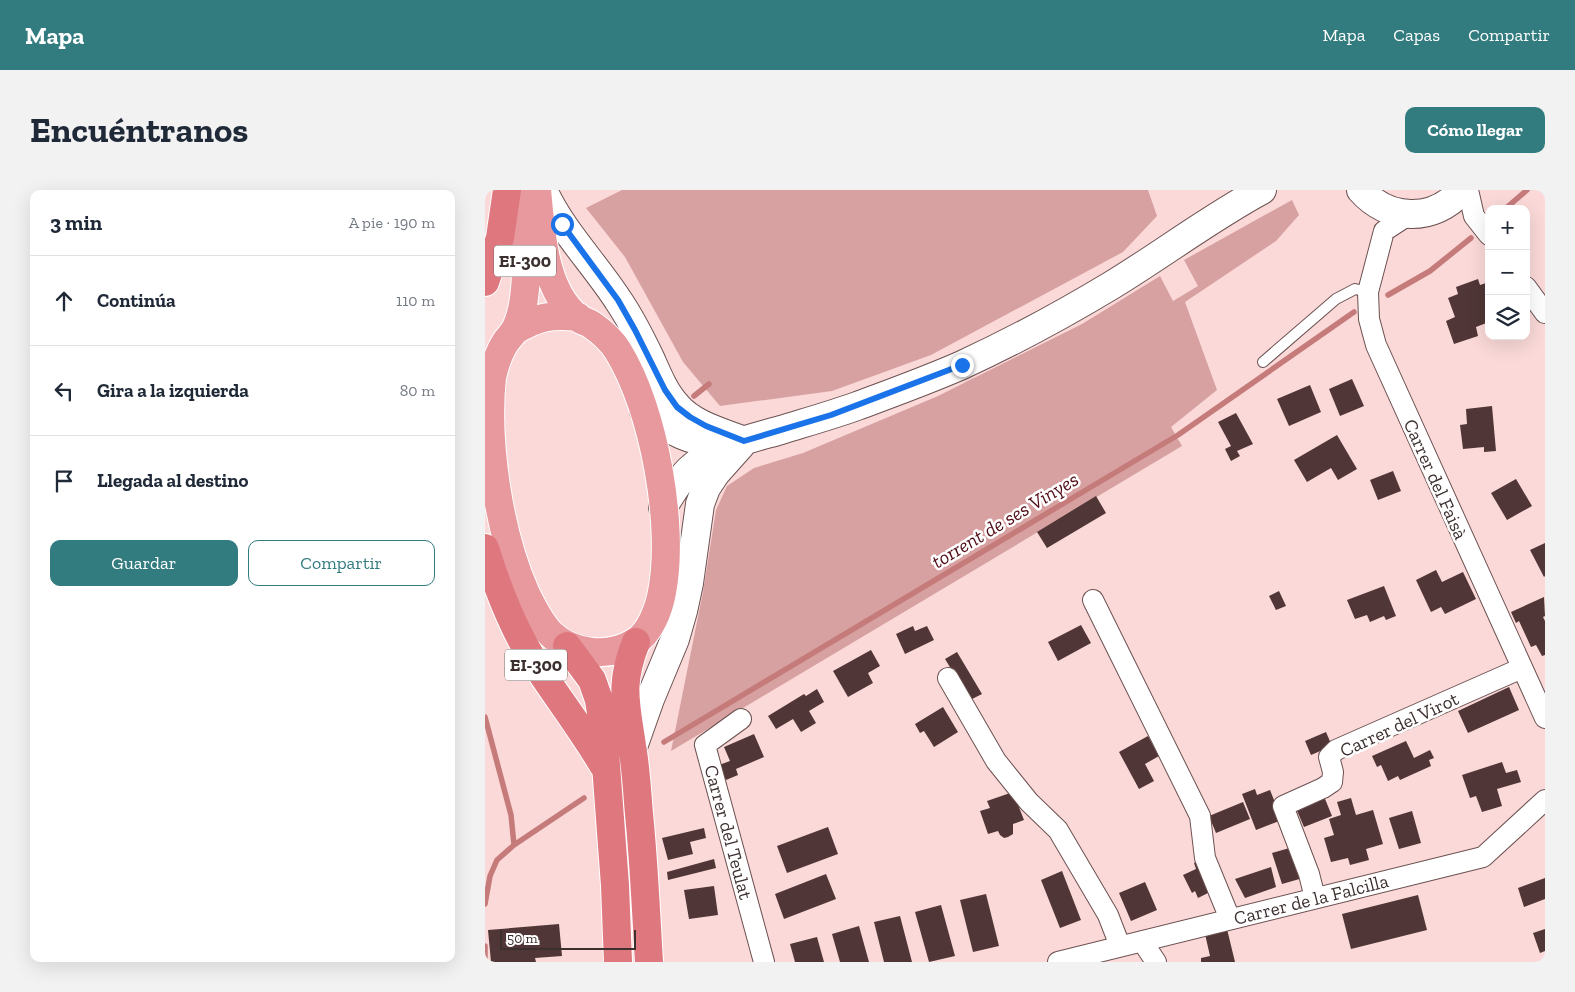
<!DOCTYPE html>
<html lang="es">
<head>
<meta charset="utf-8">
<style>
	:root { --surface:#fff; --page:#f2f2f3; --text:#1f2937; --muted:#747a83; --line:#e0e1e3; --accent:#327b7f }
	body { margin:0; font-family:"Zilla Slab",serif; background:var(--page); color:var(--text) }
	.controls { position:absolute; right:15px; top:15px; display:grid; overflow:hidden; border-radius:10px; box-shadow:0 5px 20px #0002 }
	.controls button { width:45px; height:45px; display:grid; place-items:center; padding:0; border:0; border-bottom:1px solid var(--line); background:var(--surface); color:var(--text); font:25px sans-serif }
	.scale { position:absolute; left:15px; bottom:12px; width:136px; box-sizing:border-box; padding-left:5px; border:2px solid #3c302f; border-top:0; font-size:14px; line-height:18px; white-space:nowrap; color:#3c302f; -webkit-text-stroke:4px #fff; paint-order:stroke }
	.stop { position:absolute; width:15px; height:15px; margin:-11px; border:4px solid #1a73e8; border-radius:50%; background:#fff }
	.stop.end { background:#1a73e8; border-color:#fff; box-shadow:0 1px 5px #0008 }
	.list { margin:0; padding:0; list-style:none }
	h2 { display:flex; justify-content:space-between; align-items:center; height:65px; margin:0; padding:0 20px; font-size:21px }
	h2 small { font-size:16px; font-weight:400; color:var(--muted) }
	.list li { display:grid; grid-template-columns:32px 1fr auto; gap:15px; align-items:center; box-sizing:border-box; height:90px; padding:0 20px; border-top:1px solid var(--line) }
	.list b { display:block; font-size:19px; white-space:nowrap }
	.list em { font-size:16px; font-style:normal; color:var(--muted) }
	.actions { display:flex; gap:10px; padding:15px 20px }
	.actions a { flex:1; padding:11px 0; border:1px solid var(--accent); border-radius:10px; text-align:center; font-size:18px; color:var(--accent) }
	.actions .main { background:var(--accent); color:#fff }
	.icon { flex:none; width:28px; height:28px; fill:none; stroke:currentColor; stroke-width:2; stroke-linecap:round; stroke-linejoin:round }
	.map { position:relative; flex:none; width:1060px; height:772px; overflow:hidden; border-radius:10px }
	header { display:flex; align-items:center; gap:30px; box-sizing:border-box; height:70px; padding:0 25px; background:var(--accent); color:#fff }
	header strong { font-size:24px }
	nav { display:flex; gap:28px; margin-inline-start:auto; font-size:18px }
	.intro { display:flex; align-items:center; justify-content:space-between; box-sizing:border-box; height:120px; padding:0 30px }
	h1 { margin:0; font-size:35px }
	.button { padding:12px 22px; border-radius:10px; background:var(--accent); color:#fff; font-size:18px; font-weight:700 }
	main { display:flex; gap:30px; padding:0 30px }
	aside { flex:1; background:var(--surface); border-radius:10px; box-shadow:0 5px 20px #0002 }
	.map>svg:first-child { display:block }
	.green { fill:#d8a1a1 }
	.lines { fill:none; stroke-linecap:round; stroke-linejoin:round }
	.stream { stroke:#c67b7b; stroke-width:5.5 }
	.building { fill:#503636 }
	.service-casing { stroke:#6c5151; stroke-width:12 }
	.minor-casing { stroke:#6c5151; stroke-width:22 }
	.secondary-casing { stroke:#6c5151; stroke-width:30 }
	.primary-casing { stroke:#fff; stroke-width:30 }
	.trunk-casing { stroke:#fff; stroke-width:30 }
	.service { stroke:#fff; stroke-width:10 }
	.minor { stroke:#fff; stroke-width:20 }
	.secondary { stroke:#fff; stroke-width:28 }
	.primary { stroke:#e7999e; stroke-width:28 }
	.trunk { stroke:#df777e; stroke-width:28 }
	.route { stroke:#1a73e8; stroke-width:6 }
	.labels { text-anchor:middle; stroke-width:5; stroke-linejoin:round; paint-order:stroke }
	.shield { fill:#fff; stroke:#766e6d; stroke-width:1 }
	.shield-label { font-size:18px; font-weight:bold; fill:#3c302f }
	.street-label { font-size:19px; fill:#3c302f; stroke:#fff }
	.water-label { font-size:20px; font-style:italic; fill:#510c15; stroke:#fff }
</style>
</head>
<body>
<header>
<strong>Mapa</strong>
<nav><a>Mapa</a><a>Capas</a><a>Compartir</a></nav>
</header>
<div class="intro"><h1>Encuéntranos</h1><a class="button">Cómo llegar</a></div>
<main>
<aside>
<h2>3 min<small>A pie · 190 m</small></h2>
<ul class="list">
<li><svg class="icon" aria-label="ahead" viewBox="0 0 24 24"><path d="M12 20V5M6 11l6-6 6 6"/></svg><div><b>Continúa</b></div><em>110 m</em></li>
<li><svg class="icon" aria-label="left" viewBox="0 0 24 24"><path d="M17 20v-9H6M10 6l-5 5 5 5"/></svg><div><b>Gira a la izquierda</b></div><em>80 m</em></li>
<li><svg class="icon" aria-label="arrive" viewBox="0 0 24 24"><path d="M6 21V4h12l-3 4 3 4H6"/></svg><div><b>Llegada al destino</b></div></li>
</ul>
<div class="actions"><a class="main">Guardar</a><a>Compartir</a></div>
</aside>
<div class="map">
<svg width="1060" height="772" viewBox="0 0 1060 772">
	<rect width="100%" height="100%" fill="#fad9d8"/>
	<!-- green -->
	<path class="green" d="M137 0H663L672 26 638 62 446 165 347 201 235 216 198 172 140 67 101 18Z
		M807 10 814 25 791 51 700 112 732 200 686 237 697 256 186 561 218 402 231 320 242 296 269 278 318 263 453 206 597 134 675 86 688 111 713 96 699 70Z"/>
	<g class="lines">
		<!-- stream -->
		<path class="stream" d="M1020 19 1042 0
			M903 105 945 81 986 48
			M209 206 224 194
			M0 527 26 625 29 655
			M179 552 693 245 869 122
			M0 714 5 686 12 670 29 655 99 608
			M0 756V772"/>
	</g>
	<!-- building -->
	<path class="building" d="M993 89 995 95 1004 92V132L991 137 993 146 969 154 961 131 970 127 963 108 973 104 971 97Z
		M867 189 879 216 855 226 844 199Z
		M825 195 836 222 804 236 792 209Z
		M1007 216 1011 261 999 262V257L978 259 975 235 982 234 981 219Z
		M751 223 768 254 752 261 755 266 746 271 740 259 746 256 733 232Z
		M852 245 872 279 853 290 846 278 822 292 809 270Z
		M908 281 916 301 893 310 885 290Z
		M1031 289 1047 316 1022 330 1006 303Z
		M611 306 621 323 562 358 552 342Z
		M1060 353V386L1059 387 1045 360Z
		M951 380 957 392 978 382 991 409 960 424 956 417 946 422 931 390Z
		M899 396 911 426 901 430 899 426 885 432 882 425 870 429 862 410Z
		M794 401 801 416 791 420 784 406Z
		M1059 407 1060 426 1058 427 1060 431V465L1057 466 1051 455 1046 457 1034 431 1031 433 1026 422Z
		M596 435 606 453 573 471 563 452Z
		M428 436 430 441 442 436 449 450 420 464 411 444Z
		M386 460 395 476 383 483 388 493 363 507 348 481Z
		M472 462 497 504 485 510 460 469Z
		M1024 497 1034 520 983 543 973 521Z
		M332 499 339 512 324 521 331 533 316 542 308 529 291 539 283 526 319 504 321 506Z
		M458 517 473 542 449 557 439 541 435 543 430 534Z
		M841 542 847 556 826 565 820 551Z
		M269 544 279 567 251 579 253 585 241 590 234 575 245 571 239 557Z
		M663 546 674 566 660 574 669 591 654 599 634 562Z
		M921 551 929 568 945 560 949 568 944 570 946 576 915 590 913 586 903 591 896 575 892 577 887 566Z
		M1017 572 1021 583 1032 580 1036 592 1012 599 1017 616 997 622 991 606 985 608 977 585Z
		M770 599 772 605 785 600 797 630 771 640 757 604Z
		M528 602 539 630 528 634V644L523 647 519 648 515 645 513 641 503 644 495 621 505 618 502 611Z
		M838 604 847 626 819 637 810 616Z
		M866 608 871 625 888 620 898 654 881 659 884 670 865 675 863 668 846 672 839 648 849 645 844 629 856 625 852 612Z
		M758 612 765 629 731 643 724 626Z
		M927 621 936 653 914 659 904 628Z
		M343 637 353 664 302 683 292 656Z
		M219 638 221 648 205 652 208 664 183 670 177 648Z
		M808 657 818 688 797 694 787 663Z
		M229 669 231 678 183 690 182 682Z
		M717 669 731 699 713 708 710 701 707 703 698 685 711 679 709 673Z
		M786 677 791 697 760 708 750 689Z
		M577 681 596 730 575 738 556 690Z
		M341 684 351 709 299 729 290 704Z
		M1060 688V709L1039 717 1033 698Z
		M660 692 672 720 646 731 634 703Z
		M229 696 233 725 204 729 199 700Z
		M501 704 514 756 488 762 475 710Z
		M933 705 942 740 866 759 857 724Z
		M456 715 470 766 444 772 430 722Z
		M415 726 427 772H399L389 732Z
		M74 734 77 766 50 768 51 772H6L3 740Z
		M374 736 384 772H355L347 744Z
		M742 739 750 772H716V768L725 766 720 744Z
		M1060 739V761L1055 763 1048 743Z
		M332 747 339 772H310L305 754Z"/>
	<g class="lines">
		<!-- service casing -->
		<g class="service-casing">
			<path id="service" d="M778 172 851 109 870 99 883 102"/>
		</g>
		<!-- minor casing -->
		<g class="minor-casing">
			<path id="minor" d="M983 0 989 26 1004 45
				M925 24 899 41 883 102 884 129 891 155 1060 528
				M1041 97 1060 123
				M608 410 715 626 720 668 745 729
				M463 488 511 571 544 612 573 640 623 725 635 756
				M256 529 220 555 279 772
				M830 708 824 684 798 616 838 598 847 592 848 582 844 567 851 560 1037 478
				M657 751 671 772
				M573 772 998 667 1060 610"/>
		</g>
		<!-- secondary casing -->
		<g class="secondary-casing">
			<path id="secondary" d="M58 0C76 40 109 73 133 110 146 129 156 149 166 170 173 186 180 203 192 216 208 235 237 242 259 251
				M876 0C903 31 949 33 977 0
				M159 221C184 240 207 255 240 252
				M178 317C186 305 193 291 204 280 229 256 265 249 296 240 322 232 347 225 372 216 407 203 443 190 477 175 529 151 579 124 627 95 678 64 725 28 777 0
				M148 557 165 509 190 449 198 421 204 393 215 314 221 298 231 283 256 255"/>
		</g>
		<!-- primary casing -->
		<g class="primary-casing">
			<path id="primary" d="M25 0C32 32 44 66 40 99 39 112 36 128 30 140 27 145 23 148 20 153 13 164 10 174 7 187 0 253 14 344 41 404 48 418 55 433 66 444 88 465 125 468 150 452 165 443 174 419 177 402 190 336 169 219 133 161 127 151 117 142 107 135 103 132 97 131 93 128 58 100 56 40 52 0
				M29 141C52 127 66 124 93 127"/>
		</g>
		<!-- trunk casing -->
		<g class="trunk-casing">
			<path id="trunk" d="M0 92 15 48 22 0
				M0 358C12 397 27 436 48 470 71 506 97 539 118 575
				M151 452C134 495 141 513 147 556 151 578 152 601 154 624 159 673 161 723 164 772
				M82 456 107 490 114 510 118 535 130 695 133 772"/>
		</g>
		<!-- service -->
		<use href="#service" class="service"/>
		<!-- minor -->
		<use href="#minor" class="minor"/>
		<!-- secondary -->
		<use href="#secondary" class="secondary"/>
		<!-- primary -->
		<use href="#primary" class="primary"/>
		<!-- trunk -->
		<use href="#trunk" class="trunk"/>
	</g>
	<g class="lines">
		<!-- route -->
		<path class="route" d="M77 34 133 110 150 140 180 200 192 217 205 227 221 236 259 251 346 225 477 175"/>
	</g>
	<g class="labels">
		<!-- shield labels -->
		<g class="shield">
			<rect x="9" y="55.5" width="62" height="31" rx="4"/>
			<rect x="20" y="459.5" width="62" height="31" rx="4"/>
		</g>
		<g class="shield-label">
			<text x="40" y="77">EI-300</text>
			<text x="51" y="481">EI-300</text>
		</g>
		<!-- street labels -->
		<g class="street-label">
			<text transform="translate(951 289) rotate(66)" y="7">Carrer del Faisà</text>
			<text transform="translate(914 534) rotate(-25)" y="7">Carrer del Virot</text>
			<text transform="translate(244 642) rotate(75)" y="7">Carrer del Teulat</text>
			<text transform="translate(826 709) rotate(-14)" y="7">Carrer de la Falcilla</text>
		</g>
		<!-- water labels -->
		<g class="water-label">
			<text transform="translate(520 330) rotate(-31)" y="7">torrent de ses Vinyes</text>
		</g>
	</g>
</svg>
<div class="controls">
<button>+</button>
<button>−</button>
<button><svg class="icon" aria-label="layers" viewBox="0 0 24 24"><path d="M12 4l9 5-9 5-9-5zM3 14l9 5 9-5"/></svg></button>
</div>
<div class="scale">50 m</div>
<div class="stop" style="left:77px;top:34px"></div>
<div class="stop end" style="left:477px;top:175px"></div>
</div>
</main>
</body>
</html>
